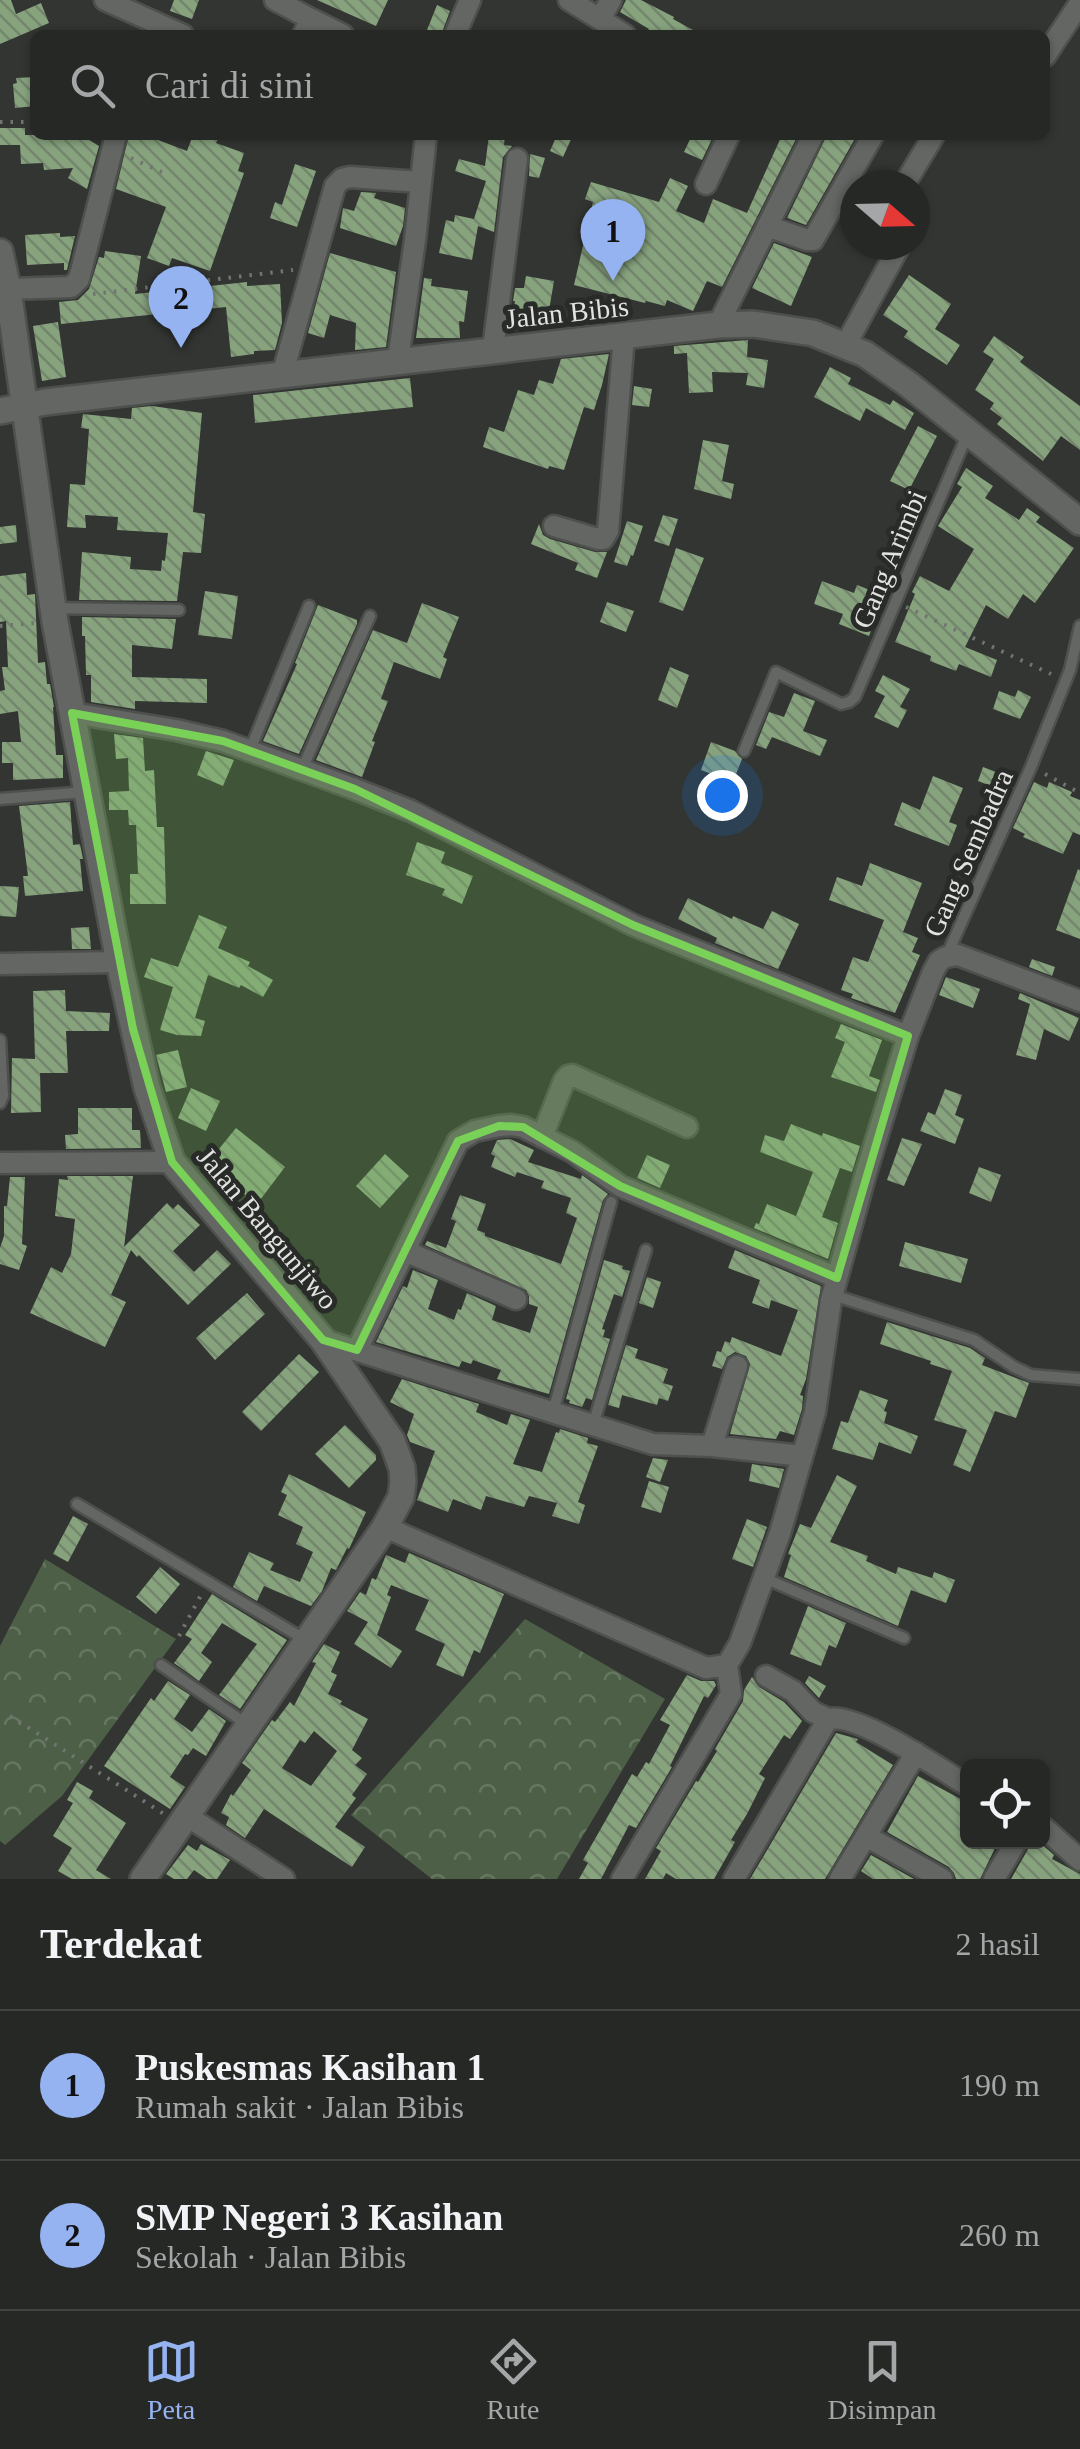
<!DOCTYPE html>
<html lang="id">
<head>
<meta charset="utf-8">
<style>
	:root { --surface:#262825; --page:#2e302d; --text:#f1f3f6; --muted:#a4a6a7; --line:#424442; --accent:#95b2f1 }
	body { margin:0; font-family:"Times New Roman",serif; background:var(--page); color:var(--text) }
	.controls { position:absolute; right:30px; bottom:30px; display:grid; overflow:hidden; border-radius:15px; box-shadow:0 2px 8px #0004 }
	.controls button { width:90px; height:90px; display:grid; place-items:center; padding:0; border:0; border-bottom:2px solid var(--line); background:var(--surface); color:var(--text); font:50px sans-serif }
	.compass { position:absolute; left:840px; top:170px; width:90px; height:90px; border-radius:50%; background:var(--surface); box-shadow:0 2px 8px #0004; rotate:110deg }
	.you { position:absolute; left:722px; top:795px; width:35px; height:35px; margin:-25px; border:8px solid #fff; border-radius:50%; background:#1a73e8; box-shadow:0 0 0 15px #1a73e833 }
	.badge { display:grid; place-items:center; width:65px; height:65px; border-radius:50%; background:var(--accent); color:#111; font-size:32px; font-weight:700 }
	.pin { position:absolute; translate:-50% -82px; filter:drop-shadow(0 2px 5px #0008) }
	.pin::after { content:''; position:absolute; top:52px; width:35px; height:30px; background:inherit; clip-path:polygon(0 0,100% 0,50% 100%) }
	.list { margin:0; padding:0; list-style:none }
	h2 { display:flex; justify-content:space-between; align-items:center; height:130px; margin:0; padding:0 40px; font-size:42px }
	h2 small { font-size:32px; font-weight:400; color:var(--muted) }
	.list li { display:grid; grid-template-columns:65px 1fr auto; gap:30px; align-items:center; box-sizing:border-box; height:150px; padding:0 40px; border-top:2px solid var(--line) }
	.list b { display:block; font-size:38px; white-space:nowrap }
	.list p { margin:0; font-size:32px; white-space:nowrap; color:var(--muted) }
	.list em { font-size:32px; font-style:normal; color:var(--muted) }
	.icon { flex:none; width:55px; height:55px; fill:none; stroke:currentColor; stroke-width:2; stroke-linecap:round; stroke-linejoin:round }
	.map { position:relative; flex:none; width:1080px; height:1879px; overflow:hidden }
	.search { position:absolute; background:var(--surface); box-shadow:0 2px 8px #0004; left:30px; right:30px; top:30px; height:110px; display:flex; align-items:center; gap:25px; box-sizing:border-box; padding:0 35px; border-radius:15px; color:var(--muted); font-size:38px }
	.sheet { height:430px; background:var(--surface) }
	nav { display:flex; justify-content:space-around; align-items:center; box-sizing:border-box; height:140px; border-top:2px solid var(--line); background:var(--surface); font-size:28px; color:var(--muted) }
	nav a { display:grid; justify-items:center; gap:5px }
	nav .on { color:var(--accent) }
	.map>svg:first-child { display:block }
	.forest { fill:url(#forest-crowns) }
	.building { fill:url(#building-back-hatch); fill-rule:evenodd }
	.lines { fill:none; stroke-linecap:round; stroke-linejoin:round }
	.lane-casing { stroke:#4e504d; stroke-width:15 }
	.street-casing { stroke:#4e504d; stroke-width:25 }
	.secondary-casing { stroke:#4e504d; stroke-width:30 }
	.path { stroke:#727471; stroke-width:4; stroke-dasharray:2.5 8; stroke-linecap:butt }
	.lane { stroke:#636662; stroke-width:10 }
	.street { stroke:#636662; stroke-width:20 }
	.secondary { stroke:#636662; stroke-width:25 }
	.marked { fill:#79d157; fill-opacity:0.2; stroke:#79d157; stroke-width:8; stroke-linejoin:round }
	.labels { text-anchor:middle; stroke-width:10; stroke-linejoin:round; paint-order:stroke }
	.street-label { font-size:28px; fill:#e2e3e1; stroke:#282b27 }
</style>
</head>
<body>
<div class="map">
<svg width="1080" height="1879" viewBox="0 0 1080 1879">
	<defs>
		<pattern id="forest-crowns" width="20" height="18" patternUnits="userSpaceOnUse" patternTransform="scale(2.5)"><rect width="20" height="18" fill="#4d6047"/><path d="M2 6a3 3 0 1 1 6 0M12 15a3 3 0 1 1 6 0" fill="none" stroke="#667761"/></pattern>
		<pattern id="building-back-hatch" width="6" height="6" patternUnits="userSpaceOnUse" patternTransform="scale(2.5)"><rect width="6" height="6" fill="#87a37e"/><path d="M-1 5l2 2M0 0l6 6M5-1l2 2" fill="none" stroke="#73866d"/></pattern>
	</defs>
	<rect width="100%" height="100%" fill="#323531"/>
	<!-- forest -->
	<path class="forest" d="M45 1559 176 1639 62 1796 5 1845 0 1841V1646Z
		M525 1619 665 1699 557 1879H432L351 1815Z"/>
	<!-- building -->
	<path class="building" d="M0 0H11L16 14 41 3 49 23 0 44Z
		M174 0H199L192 19 170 11Z
		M317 0H388L376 26Z
		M626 0H641L674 17 673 19 702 35H645L649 29 620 12Z
		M437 5 450 11 441 35H425Z
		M35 77V106L15 108 13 84 17 83 16 78Z
		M0 128H25V135H81L99 146 87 189 68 178 73 168 44 170 43 163 21 164 20 145H0Z
		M129 135H145L187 151 193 135H205L218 139 216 143 244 153 238 171 244 173 210 271 172 258 169 266 147 258 166 207 116 189Z
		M489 135H505L504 145 512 146 503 157 494 232 478 226 472 260 439 253 446 220 454 222 455 215 474 219 486 181 455 171 459 159 485 166Z
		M557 135H573L563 157 550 151Z
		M692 135H714L702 160 684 152Z
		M782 135H798L722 287 707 281 693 311 667 300 665 306 646 301 645 303 574 285 593 202 585 199 591 182 659 202 670 178 688 186 676 211 704 223 713 199 747 213Z
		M827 135H857L806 225 787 218Z
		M530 154 545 158 539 178 529 176Z
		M295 164 316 171 297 227 270 218 275 202 282 205Z
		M361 192 376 193 374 198 405 208 403 226 396 246 340 228 343 208 354 211Z
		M60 233V237L75 236 67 270H64V263L27 265 25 235Z
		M774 243 812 257 791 306 752 288Z
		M105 251 141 256 135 294 247 282V286L280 284 282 323 275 350 254 351V354L231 357 226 307 61 324 59 302 78 300 89 289 99 257 104 258Z
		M330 253 396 272 386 347 355 350 356 323 330 315 324 338 308 333Z
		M909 275 951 304 935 329 960 345 947 365 904 337 908 331 883 315Z
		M526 276 554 281 546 328 520 331 510 330 515 301H513L515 288H524Z
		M424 278 432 279 431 286 468 291 464 322 459 321 460 338H416Z
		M58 322 66 377 42 381 33 326Z
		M994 336 1024 357 1020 362 1080 406V450L1061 436 1043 461 997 424 1002 418 990 409 994 403 975 390 994 359 983 352Z
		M748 340 747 357 768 360 764 388 746 385 748 373 712 372 713 392 689 393 687 353 674 354V346Z
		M609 354 602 385 594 410 584 407 564 470 549 466 548 469 483 447 489 427 504 432 518 390 534 395 539 380 553 384 561 359Z
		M830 367 851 378 848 384 890 405 893 400 914 413 905 430 866 408 860 421 814 397Z
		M410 378 413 407 255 423 253 395Z
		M634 386 652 389 649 407 632 405Z
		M152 406 202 413 193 512 205 514 201 553 183 552 177 601 79 600 82 552 131 557 130 569 161 571 162 560 165 561 168 533 117 530 118 517 85 515 86 528 67 527 70 484 85 485 89 429 81 428 83 414 131 419 132 408Z
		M918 426 937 436 909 490 890 481Z
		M703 440 729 445 722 481 734 484 731 499 694 489Z
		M966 468 993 486 985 498 1019 520 1027 508 1040 517 1036 522 1074 548 1035 603 1023 594 1008 619 986 605 965 647 997 660 991 677 959 664 956 671 930 661 931 656 895 642 915 594 912 592 920 576 949 591 974 549 938 526 962 487 957 484Z
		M663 515 678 519 669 546 654 541Z
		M627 521 643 526 633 556 631 555 627 566 614 562Z
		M539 524 543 535 550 539 595 552H607L597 578 575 570 578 563 531 544Z
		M16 525 17 542 0 544V527Z
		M676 548 704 558 683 611 659 602Z
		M26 573 27 595 35 594 38 663 45 662 47 684H50L54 707H53L56 755H63V778L13 780V763H2V742H21L18 711 0 714V691L5 690 2 667H8L6 621 0 622V576Z
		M822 581 854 593 857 585 885 596 869 636 839 624 843 614 814 604Z
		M205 591 238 596 232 639 198 635Z
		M607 602 634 611 626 632 600 622Z
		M422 603 459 617 443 657 447 659 440 679 394 662 381 699 388 701 372 741 375 742 362 777 316 760 373 630 407 643Z
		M318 605 357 620V624L299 754 263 741 297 664 295 663Z
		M82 617 176 619 172 649 132 645V677L207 679V703L135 701V709L91 702V675H86L85 636H82Z
		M670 667 689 675 677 708 658 700Z
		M883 675 910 689 900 707 907 710 898 728 874 717 885 696 875 691Z
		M1018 690 1031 697 1020 719 993 709 999 691 1015 697Z
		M794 693 815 701 803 731 827 740 820 756 772 737 766 749 756 745 769 712 784 717Z
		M114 734 143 738 145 771 154 770 157 827H164L166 904H130V874H138L136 825H129L128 810H109V792L129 791 128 758 116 759Z
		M711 742 735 751 742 759 733 782 701 770Z
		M206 751 234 760 223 786 197 775Z
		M983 767 1016 780 1010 793 978 781Z
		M933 776 963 788 949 822 957 825 949 846 894 825 902 802 920 810Z
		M1034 782 1047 788 1049 782 1072 792 1070 796 1080 800V835L1073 832 1063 854 1023 837 1025 834 1013 828Z
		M70 802 73 845 80 844 83 859H80L83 891 25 896 23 876H28L19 806Z
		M417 842 445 852 441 863 473 876 462 904 442 895 445 889 406 875Z
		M870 863 922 883 903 932 918 938 912 952 920 955 895 1013 851 998 853 994 841 990 853 957 868 962 884 920 829 900 837 877 862 886Z
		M1078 869 1080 870V939L1056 930Z
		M0 886 19 887 16 917 0 916Z
		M688 898 732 919 733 916 763 929 772 911 799 924 778 969 715 943 717 938 678 919Z
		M199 915 227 927 218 948 250 962 248 966 273 980 263 997 241 985 239 988 208 975 195 1018 205 1021 201 1036 177 1035 160 1030 173 987 144 977 151 958 178 967Z
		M89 927 91 949H72L71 928Z
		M1032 959 1055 967 1052 976 1029 967Z
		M946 977 980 989 973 1008 939 995Z
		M65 990 66 1011 110 1013 109 1031H66L68 1073H40L41 1112 11 1113 12 1058 35 1059 33 991Z
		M1020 993 1079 1018 1069 1041 1044 1029 1036 1060 1016 1055 1030 1004 1018 999Z
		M841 1024 882 1040 869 1076 880 1080 876 1092 831 1077 845 1042 835 1038Z
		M178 1050 187 1087 166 1092 156 1055Z
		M191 1088 220 1101 206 1131 178 1118Z
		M945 1089 962 1095 955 1115 964 1119 955 1144 920 1131 928 1112 935 1115Z
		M78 1108H132V1130H140L141 1148 66 1149 65 1135 78 1134Z
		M791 1124 822 1136 823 1133 860 1146 852 1172 840 1168 822 1217 838 1223 828 1259 754 1228 756 1223 759 1224 767 1204 796 1216 813 1172 760 1152 765 1135 784 1141Z
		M236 1128 285 1167 257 1204 224 1178 218 1186 201 1171Z
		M902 1138 922 1144 904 1186 887 1180Z
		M510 1139 534 1150 528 1162 581 1179 582 1175 608 1194 603 1200 549 1394 497 1379 501 1370 473 1360 471 1364 462 1361 459 1367 376 1342 403 1286 407 1288 413 1270 438 1280 428 1309 454 1320 458 1309 461 1310 467 1293 496 1306 492 1320 530 1333 538 1307 529 1304V1296L526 1290 425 1245 427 1241 446 1248 456 1221 451 1219 460 1195 486 1204 477 1230 485 1233V1236L561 1264 577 1218 566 1213 571 1198 541 1188 544 1181 517 1172 515 1177 491 1167 495 1156 491 1154 497 1140Z
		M385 1154 409 1176 380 1208 356 1186Z
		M647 1155 670 1165 660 1188 637 1178Z
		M979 1167 1001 1175 991 1202 969 1193Z
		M67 1176H133L124 1247 167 1203 173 1209 178 1204 200 1225 173 1251 194 1272 217 1250 231 1264 188 1305 139 1255 137 1257 131 1250 111 1295 126 1302 105 1347 30 1313 51 1267 62 1273 71 1254 75 1219 55 1216 59 1179 68 1180Z
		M10 1177H25L22 1244 27 1246 19 1270 0 1264V1248L4 1236V1206H7Z
		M905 1242 968 1259 961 1283 899 1266Z
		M735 1250 821 1286 806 1379 800 1395 803 1396 802 1409 794 1435 780 1431 776 1439 730 1434 750 1364 746 1356 735 1352 727 1357 722 1369 712 1366 717 1351 721 1352 725 1341 730 1343 732 1337 781 1356 798 1310 771 1300 769 1309 752 1303 760 1280 728 1268Z
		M604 1260 623 1266 622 1269 630 1271 622 1297 614 1294 602 1329 605 1330 603 1337 610 1339 592 1400 586 1398 582 1407 569 1403 570 1400 566 1399Z
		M647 1277 661 1282 653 1308 639 1303Z
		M247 1293 265 1314 215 1360 196 1338Z
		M887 1322 970 1348 985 1358 982 1365 1029 1383 1016 1418 995 1411 970 1472 953 1465 967 1430 934 1420 952 1371 930 1364 931 1361 880 1344Z
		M626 1345 638 1349 635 1358 668 1369 663 1383 673 1386 668 1401 659 1398 657 1405 622 1395 619 1408 608 1405Z
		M299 1354 319 1372 261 1431 242 1412Z
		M402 1379 479 1404 476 1412 507 1425 511 1414 530 1420 513 1464 542 1472 556 1432 559 1433 560 1429 588 1438 587 1443 598 1446 578 1502 585 1505 579 1524 552 1516 557 1503 529 1496 524 1507 486 1496 481 1510 453 1499 448 1512 417 1500 435 1451 410 1442 407 1435 414 1414 390 1402Z
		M860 1390 888 1400 884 1411 887 1412 884 1423 918 1436 911 1454 879 1442 873 1460 832 1449 841 1421 848 1423Z
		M345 1425 376 1455V1460L349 1488 315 1454Z
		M653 1458 668 1460 660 1482 646 1477Z
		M752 1464 784 1469 779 1488 749 1481Z
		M289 1474 366 1512 349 1549 347 1548 336 1570 331 1568 322 1591 311 1606 264 1586 257 1601 233 1587 249 1552 274 1563 270 1570 300 1582 313 1552 296 1544 303 1527 278 1515 287 1495 281 1492Z
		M837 1475 857 1486 830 1542 868 1556 866 1561 896 1574 898 1567 932 1578 934 1572 955 1580 946 1603 911 1590 898 1626 784 1577 791 1555 788 1554 800 1524 811 1528Z
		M649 1481 669 1487 661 1513 641 1507Z
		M73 1516 88 1524 68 1562 53 1554Z
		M747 1519 767 1527 753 1567 732 1559Z
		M409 1553 504 1594 480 1653 474 1650 463 1677 436 1665 445 1644 415 1630 429 1600 391 1585 387 1595 391 1597 377 1635 402 1651 391 1668 354 1644 368 1622 347 1611 360 1592 366 1595 372 1578 376 1580 386 1555 405 1563Z
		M160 1567 180 1584 156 1614 136 1597Z
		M212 1594 287 1640 240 1709 219 1695 257 1644 222 1623 201 1653 212 1662 199 1681 174 1663 192 1639 185 1635Z
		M808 1606 846 1623 836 1648 829 1645 821 1666 790 1654Z
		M324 1644 340 1652 331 1672 337 1675 328 1694 342 1701 340 1704 368 1719 352 1750 362 1758 355 1765 367 1774 352 1795 356 1798 335 1827 365 1847 352 1867 264 1809 245 1838 226 1825 229 1817 221 1813 231 1794 233 1796 251 1770 242 1763 272 1720 275 1722 290 1702 294 1706 316 1663 312 1662ZM314 1731 337 1751 311 1786 282 1768 300 1740 305 1743Z
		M687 1675 701 1681H714L716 1685 708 1698 704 1696 670 1766 672 1767 636 1828 629 1825 601 1879H579L588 1863 583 1860 632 1774 637 1777 646 1762 649 1764 670 1725 660 1720Z
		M809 1676 826 1686 819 1698 805 1683Z
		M752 1677 759 1687 784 1702 802 1721 790 1739 784 1735 759 1774 765 1778 747 1814 731 1840 735 1842 714 1879H676L666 1873 663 1879H645L661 1851 656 1848 696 1781 698 1782 717 1751 715 1749 743 1701 744 1690Z
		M168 1681 190 1695 174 1719 192 1732 209 1709 226 1721 206 1756 193 1748 188 1755 185 1754 170 1777 185 1787 170 1809 104 1766 151 1698 154 1701Z
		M836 1733 858 1739 856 1742 893 1765 825 1879H750Z
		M918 1776 968 1803V1842H998L980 1879H956L954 1873 949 1867 887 1832Z
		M77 1782 93 1791 89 1798 126 1823 96 1870 111 1879H72L58 1871 72 1848 53 1836 73 1803 67 1800Z
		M1032 1842H1039L1054 1855 1052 1859 1080 1874V1879H1011Z
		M201 1844 230 1860 217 1879H207L194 1870 187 1879H174L166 1874 188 1845 197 1851Z
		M871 1855 914 1879H873L861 1871Z"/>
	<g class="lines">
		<!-- lane casing -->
		<g class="lane-casing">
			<path id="lane" d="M54 608 179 610
				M250 750 309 606
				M744 751 776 672 841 704 849 702 855 697 968 433
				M302 769 370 616
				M0 799 85 792
				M946 957 1031 767 1070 670 1080 626
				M0 1040 3 1096 0 1103
				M833 1295 974 1340 1014 1367 1031 1375 1080 1379
				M553 1412 611 1202
				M593 1425 646 1250
				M77 1504 304 1639
				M764 1578 904 1638
				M161 1665 248 1725"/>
		</g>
		<!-- street casing -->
		<g class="street-casing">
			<path id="street" d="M105 0 183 35
				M275 0 311 19
				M569 0 625 35
				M600 19 611 0
				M303 35 311 19 343 35
				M455 35 470 0
				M1045 56 1080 3
				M706 184 729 135
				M904 185 934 135
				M767 226 807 240H813L873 135
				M8 289 71 287 79 279 116 135
				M718 325 813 135
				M845 346 900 245
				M493 350 517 159
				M398 360 415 240 426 135
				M282 376 335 186 342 179 350 177 420 182
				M554 526 598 539H603L608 531 624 336
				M72 713 176 730 223 741 355 789 411 811 633 925 908 1036
				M0 964 119 962
				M542 1137 564 1081 568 1076 572 1075 687 1127
				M0 1163 172 1162
				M405 1251 516 1299
				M323 1340 653 1444 712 1446 802 1456
				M357 1350 458 1141 475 1131 499 1126 512 1125 523 1127 573 1152 620 1186 837 1278
				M712 1446 737 1366
				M385 1527 706 1668 727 1665 740 1643 780 1533 815 1412 831 1300 866 1173 908 1036 933 972 939 961 946 957 958 955 1080 1001
				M766 1676 793 1691 813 1712 828 1719
				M187 1816 284 1879
				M1042 1826 1080 1860
				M866 1836 942 1879
				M622 1879 731 1694 727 1665
				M734 1879 828 1719C857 1712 941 1769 968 1786
				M840 1879 916 1753
				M994 1879 1016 1842"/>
		</g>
		<!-- secondary casing -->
		<g class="secondary-casing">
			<path id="secondary" d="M0 252 8 289 55 622 119 962 147 1088 172 1162 323 1340 392 1441 402 1468 403 1482 401 1497 385 1527 143 1879
				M0 411 45 402 718 325 753 324 813 333 865 354 908 384 1080 522"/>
		</g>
		<!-- path -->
		<path class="path" d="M0 122H35
			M131 158 164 173
			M93 294 293 270
			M906 607 1051 674
			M0 626 35 623
			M1045 774 1080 793
			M179 1636 201 1595
			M10 1716 164 1814"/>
		<!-- lane -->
		<use href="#lane" class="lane"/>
		<!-- street -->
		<use href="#street" class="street"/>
		<!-- secondary -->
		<use href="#secondary" class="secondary"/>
	</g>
	<!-- marked area -->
	<path class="marked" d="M72 713 223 741 355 789 633 925 908 1036 837 1278 620 1186 523 1127 499 1126 458 1141 357 1350 323 1340 172 1162 133 1029Z"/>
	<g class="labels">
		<!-- street labels -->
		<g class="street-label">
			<text transform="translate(567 312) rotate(-6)" y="10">Jalan Bibis</text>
			<text transform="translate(889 559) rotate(-67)" y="10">Gang Arimbi</text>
			<text transform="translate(968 853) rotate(-66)" y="10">Gang Sembadra</text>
			<text transform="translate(268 1228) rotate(50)" y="10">Jalan Bangunjiwo</text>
		</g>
	</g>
</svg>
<div class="controls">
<button><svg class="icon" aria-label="locate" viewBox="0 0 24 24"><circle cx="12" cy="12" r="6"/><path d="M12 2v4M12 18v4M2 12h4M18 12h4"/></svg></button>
</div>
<svg class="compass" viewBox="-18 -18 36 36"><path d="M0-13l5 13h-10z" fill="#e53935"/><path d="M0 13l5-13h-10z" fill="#a4a6a7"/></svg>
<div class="you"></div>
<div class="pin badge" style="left:613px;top:281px">1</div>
<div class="pin badge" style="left:181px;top:348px">2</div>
<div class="search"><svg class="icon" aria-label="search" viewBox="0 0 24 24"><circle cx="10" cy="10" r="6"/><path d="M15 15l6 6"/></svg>Cari di sini</div>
</div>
<section class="sheet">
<h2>Terdekat<small>2 hasil</small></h2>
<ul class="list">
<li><span class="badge">1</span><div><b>Puskesmas Kasihan 1</b><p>Rumah sakit · Jalan Bibis</p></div><em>190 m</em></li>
<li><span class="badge">2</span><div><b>SMP Negeri 3 Kasihan</b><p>Sekolah · Jalan Bibis</p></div><em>260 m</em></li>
</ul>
</section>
<nav>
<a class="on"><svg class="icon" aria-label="map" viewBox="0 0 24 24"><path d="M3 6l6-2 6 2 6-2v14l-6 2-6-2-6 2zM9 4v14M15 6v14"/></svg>Peta</a>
<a><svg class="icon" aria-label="directions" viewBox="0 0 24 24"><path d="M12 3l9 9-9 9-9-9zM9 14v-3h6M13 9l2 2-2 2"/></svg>Rute</a>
<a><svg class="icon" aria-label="saved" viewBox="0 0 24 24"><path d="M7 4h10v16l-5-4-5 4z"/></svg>Disimpan</a>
</nav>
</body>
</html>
